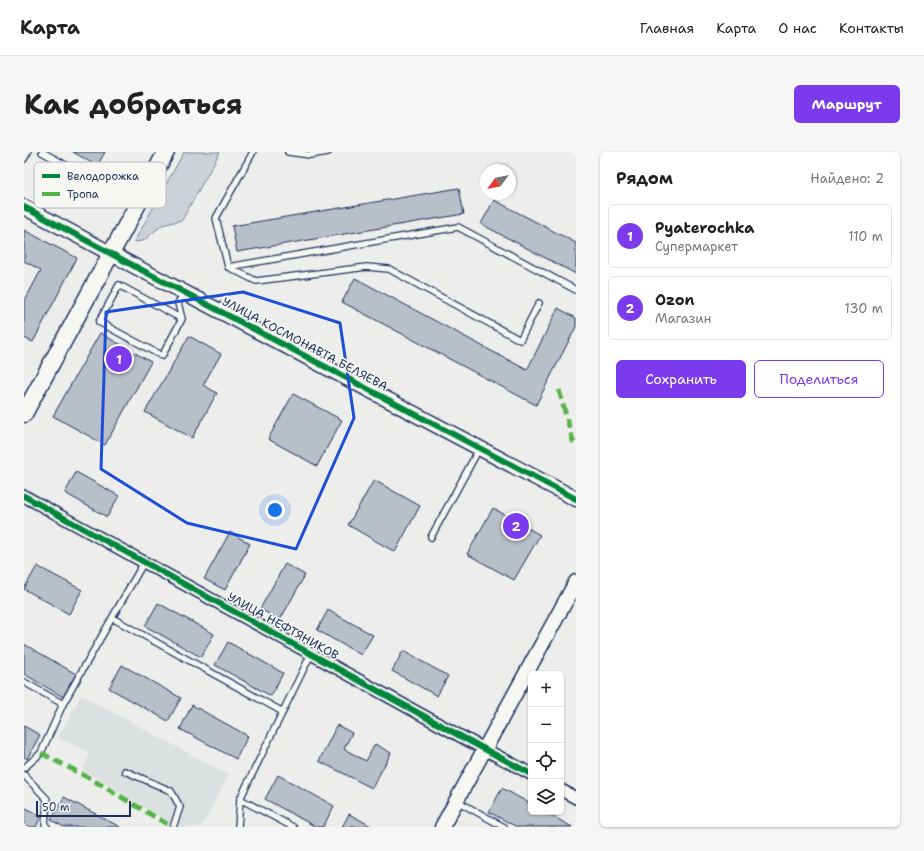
<!DOCTYPE html>
<html lang="ru">
<head>
<meta charset="utf-8">
<style>
	:root { --surface:#fff; --page:#f6f6f6; --text:#222; --muted:#767676; --line:#e0e0e0; --accent:#7c3aed }
	body { margin:0; font-family:"Shantell Sans",sans-serif; background:var(--page); color:var(--text) }
	.controls { position:absolute; right:12px; bottom:12px; display:grid; overflow:hidden; border-radius:6px; box-shadow:0 1px 3px #0004 }
	.controls button { width:36px; height:36px; display:grid; place-items:center; padding:0; border:0; border-bottom:1px solid var(--line); background:var(--surface); color:var(--text); font:20px sans-serif }
	.compass { position:absolute; left:456px; top:12px; width:36px; height:36px; border-radius:50%; background:var(--surface); box-shadow:0 1px 3px #0004; rotate:237deg }
	.scale { position:absolute; left:12px; bottom:10px; width:95px; box-sizing:border-box; padding-left:4px; border:2px solid #1b2f5e; border-top:0; font-size:11px; line-height:14px; white-space:nowrap; color:#1b2f5e; -webkit-text-stroke:3px #f6f6f2; paint-order:stroke }
	.you { position:absolute; left:251px; top:358px; width:14px; height:14px; margin:-10px; border:3px solid #fff; border-radius:50%; background:#1a73e8; box-shadow:0 0 0 6px #1a73e833 }
	.badge { display:grid; place-items:center; width:26px; height:26px; border-radius:50%; background:var(--accent); color:#fff; font-size:13px; font-weight:700 }
	.pin { position:absolute; translate:-50% -50%; border:2px solid #fff; box-shadow:0 1px 4px #0006 }
	.list { margin:0; padding:0; list-style:none }
	h2 { display:flex; justify-content:space-between; align-items:center; height:52px; margin:0; padding:0 16px; font-size:17px }
	h2 small { font-size:13px; font-weight:400; color:var(--muted) }
	.list li { display:grid; grid-template-columns:26px 1fr auto; gap:12px; align-items:center; box-sizing:border-box; height:64px; margin:0 8px 8px; padding:0 8px; border:1px solid var(--line); border-radius:6px }
	.list b { display:block; font-size:15px; white-space:nowrap }
	.list p { margin:0; font-size:13px; white-space:nowrap; color:var(--muted) }
	.list em { font-size:13px; font-style:normal; color:var(--muted) }
	.actions { display:flex; gap:8px; padding:12px 16px }
	.actions a { flex:1; padding:9px 0; border:1px solid var(--accent); border-radius:6px; text-align:center; font-size:14px; color:var(--accent) }
	.actions .main { background:var(--accent); color:#fff }
	.icon { flex:none; width:22px; height:22px; fill:none; stroke:currentColor; stroke-width:2; stroke-linecap:round; stroke-linejoin:round }
	.map { position:relative; flex:none; width:552px; height:675px; overflow:hidden; border-radius:6px }
	header { display:flex; align-items:center; gap:24px; box-sizing:border-box; height:56px; padding:0 20px; background:var(--surface); border-bottom:1px solid var(--line) }
	header strong { font-size:19px }
	nav { display:flex; gap:22px; margin-inline-start:auto; font-size:14px }
	.intro { display:flex; align-items:center; justify-content:space-between; box-sizing:border-box; height:96px; padding:0 24px }
	h1 { margin:0; font-size:28px }
	.button { padding:10px 18px; border-radius:6px; background:var(--accent); color:#fff; font-size:14px; font-weight:700 }
	main { display:flex; gap:24px; padding:0 24px }
	aside { flex:1; background:var(--surface); border-radius:6px; box-shadow:0 1px 3px #0004 }
	.map>svg:first-child { display:block }
	.built { fill:#dde0e1 }
	.green { fill:#ced2d7; stroke:#74809a }
	.building { fill:#b9bfc8; stroke:#1b2f5e }
	.lines { fill:none; stroke-linecap:round; stroke-linejoin:round }
	.service-casing { stroke:#1b2f5e; stroke-width:8 }
	.minor-casing { stroke:#1b2f5e; stroke-width:14 }
	.tertiary-casing { stroke:#1b2f5e; stroke-width:17 }
	.secondary-casing { stroke:#1b2f5e; stroke-width:19 }
	.service { stroke:#f6f6f2; stroke-width:5.5 }
	.minor { stroke:#f6f6f2; stroke-width:11 }
	.tertiary { stroke:#f6f6f2; stroke-width:14 }
	.secondary { stroke:#f6f6f2; stroke-width:16 }
	.quiet { stroke:#55b248; stroke-width:5; stroke-dasharray:10 5; stroke-linecap:butt }
	.cycleway-casing { stroke:#f6f6f2; stroke-width:8 }
	.cycleway { stroke:#00873e; stroke-width:6 }
	.marked { fill:none; stroke:#1d4ed8; stroke-width:3; stroke-linejoin:round }
	.labels { text-anchor:middle; stroke-width:3.5; stroke-linejoin:round; paint-order:stroke }
	.street-label { font-size:12px; fill:#1b2f5e; stroke:#f6f6f2 }
	.key { fill:#f6f6f2; stroke:#b4bac6; stroke-width:1 }
	.key-label { font-size:11px; fill:#1b2f5e }
</style>
</head>
<body>
<header>
<strong>Карта</strong>
<nav><a>Главная</a><a>Карта</a><a>О нас</a><a>Контакты</a></nav>
</header>
<div class="intro"><h1>Как добраться</h1><a class="button">Маршрут</a></div>
<main>
<div class="map">
<svg width="552" height="675" viewBox="0 0 552 675">
	<rect width="100%" height="100%" fill="#edeeec"/>
	<filter id="ink" filterUnits="userSpaceOnUse"><feTurbulence type="fractalNoise" baseFrequency=".025" numOctaves="2"/><feDisplacementMap in="SourceGraphic" scale="8" xChannelSelector="R" yChannelSelector="G"/><feConvolveMatrix kernelMatrix="1 2 1 2 8 2 1 2 1" color-interpolation-filters="sRGB"/></filter>
	<g filter="url(#ink)">
		<!-- built -->
		<path class="built" d="M57 543 205 623 177 675H153L59 618 66 601 34 586Z"/>
		<!-- green -->
		<path class="green" d="M160 0H196L158 68 138 73 119 89 110 90Z"/>
		<!-- building -->
		<path class="building" d="M49 0H81L73 14Z
			M435 36 440 62 213 100 208 74Z
			M470 48 552 91V122L457 72Z
			M0 78 53 106 9 190 0 186V150L17 118 0 109Z
			M331 126 503 218 534 156 552 166V175L512 253 318 150Z
			M76 181 127 210 81 293 29 264Z
			M165 184 197 202 179 233 193 241 168 286 121 260Z
			M269 242 318 268 293 314 244 287Z
			M52 320 95 344 83 365 41 341Z
			M350 328 396 354 371 400 324 373Z
			M469 356 516 383 490 428 443 402Z
			M206 380 226 392 201 438 180 427Z
			M261 412 281 423 256 468 236 457Z
			M13 414 58 438 45 462 0 437Z
			M134 451 190 482 177 505 121 474Z
			M304 458 349 483 337 503 293 478Z
			M204 490 259 521 247 544 191 513Z
			M0 492 52 522 39 545 0 522Z
			M379 499 424 524 413 544 368 519Z
			M98 513 157 546 144 569 85 536Z
			M168 553 224 584 212 607 156 577Z
			M313 573 328 581 320 597 342 609 351 592 367 601 348 636 295 609Z
			M0 574 16 583 3 607 0 605Z
			M254 623 310 654 299 675H292L241 647Z
			M478 636 507 652V660H521L548 675H493L465 660Z
			M40 645 96 675H40L27 668Z
			M0 655 17 664 12 675H0Z
			M325 662 349 675H318Z"/>
		<g class="lines">
			<!-- service casing -->
			<g class="service-casing">
				<path id="service" d="M18 0 113 52
					M229 0 192 66 204 115 232 129 343 115 365 117 496 188 515 151
					M264 0 286 3 304 0
					M0 7 4 0
					M204 115 434 75 552 138
					M158 167 95 133 75 170 138 204 158 167 154 151 160 141
					M407 385 455 297
					M88 466 259 560
					M0 530 39 552
					M0 616 17 601 39 552 120 410
					M101 619 147 639 156 655 149 675
					M0 623 23 647 21 674 23 675
					M216 647 269 675
					M433 649 480 675
					M214 675 216 647 287 502"/>
			</g>
			<!-- minor casing -->
			<g class="minor-casing">
				<path id="minor" d="M0 344 438 585 507 622
					M537 638 552 646"/>
			</g>
			<!-- tertiary casing -->
			<g class="tertiary-casing">
				<path id="tertiary" d="M0 55 97 107 552 347
					M418 675 552 430"/>
			</g>
			<!-- secondary casing -->
			<g class="secondary-casing">
				<path id="secondary" d="M0 262 142 0"/>
			</g>
			<!-- service -->
			<use href="#service" class="service"/>
			<!-- minor -->
			<use href="#minor" class="minor"/>
			<!-- tertiary -->
			<use href="#tertiary" class="tertiary"/>
			<!-- secondary -->
			<use href="#secondary" class="secondary"/>
			<!-- quiet -->
			<path class="quiet" d="M535 238 549 289 552 293
				M17 601 67 627 148 675"/>
			<!-- cycleway casing -->
			<g class="cycleway-casing">
				<path id="cycleway" d="M0 55 97 107 552 347
					M0 344 438 585 507 622"/>
			</g>
			<!-- cycleway -->
			<use href="#cycleway" class="cycleway"/>
		</g>
	</g>
	<!-- marked area -->
	<path class="marked" d="M219 140 316 171 330 266 272 397 163 371 77 317 82 160Z"/>
	<g class="labels">
		<!-- street labels -->
		<g class="street-label">
			<text transform="translate(281 192) rotate(28)" y="4">УЛИЦА КОСМОНАВТА БЕЛЯЕВА</text>
			<text transform="translate(259 474) rotate(29)" y="4">УЛИЦА НЕФТЯНИКОВ</text>
		</g>
	</g>
	<!-- legend -->
	<rect x="10" y="10" width="132" height="46" rx="6" class="key"/>
	<rect x="18" y="22" width="18" height="4" fill="#00873e"/>
	<rect x="18" y="40" width="18" height="4" fill="#55b248"/>
	<g class="key-label">
		<text x="43" y="28">Велодорожка</text>
		<text x="43" y="46">Тропа</text>
	</g>
</svg>
<div class="controls">
<button>+</button>
<button>−</button>
<button><svg class="icon" aria-label="locate" viewBox="0 0 24 24"><circle cx="12" cy="12" r="6"/><path d="M12 2v4M12 18v4M2 12h4M18 12h4"/></svg></button>
<button><svg class="icon" aria-label="layers" viewBox="0 0 24 24"><path d="M12 4l9 5-9 5-9-5zM3 14l9 5 9-5"/></svg></button>
</div>
<svg class="compass" viewBox="-18 -18 36 36"><path d="M0-13l5 13h-10z" fill="#e53935"/><path d="M0 13l5-13h-10z" fill="#767676"/></svg>
<div class="scale">50 m</div>
<div class="you"></div>
<div class="pin badge" style="left:95px;top:207px">1</div>
<div class="pin badge" style="left:492px;top:374px">2</div>
</div>
<aside>
<h2>Рядом<small>Найдено: 2</small></h2>
<ul class="list">
<li><span class="badge">1</span><div><b>Pyaterochka</b><p>Супермаркет</p></div><em>110 m</em></li>
<li><span class="badge">2</span><div><b>Ozon</b><p>Магазин</p></div><em>130 m</em></li>
</ul>
<div class="actions"><a class="main">Сохранить</a><a>Поделиться</a></div>
</aside>
</main>
</body>
</html>
